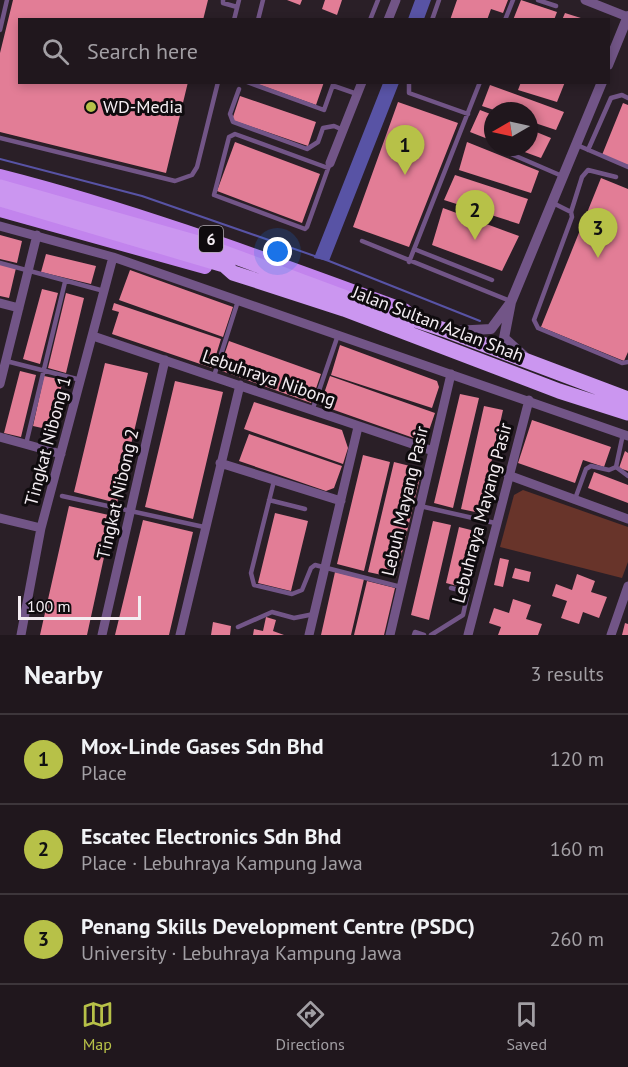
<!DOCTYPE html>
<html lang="en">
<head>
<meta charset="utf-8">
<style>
	:root { --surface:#20171d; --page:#282026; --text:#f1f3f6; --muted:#a29fa4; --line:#3d363b; --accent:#b7c148 }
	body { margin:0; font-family:"PT Sans",sans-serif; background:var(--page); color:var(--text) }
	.compass { position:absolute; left:484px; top:102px; width:54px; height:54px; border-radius:50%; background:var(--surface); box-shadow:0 3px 9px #0003; rotate:261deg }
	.scale { position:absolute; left:18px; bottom:15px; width:123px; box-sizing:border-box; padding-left:6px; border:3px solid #f4edf2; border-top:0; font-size:16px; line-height:21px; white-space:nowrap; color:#f4edf2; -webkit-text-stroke:4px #0f0b0e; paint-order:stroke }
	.you { position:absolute; left:278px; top:252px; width:21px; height:21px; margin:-15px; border:4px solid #fff; border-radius:50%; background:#1a73e8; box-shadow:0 0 0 9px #1a73e833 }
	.badge { display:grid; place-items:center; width:39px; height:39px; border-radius:50%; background:var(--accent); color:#111; font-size:20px; font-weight:700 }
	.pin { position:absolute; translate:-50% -50px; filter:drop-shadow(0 2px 3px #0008) }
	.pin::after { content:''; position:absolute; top:32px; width:21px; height:18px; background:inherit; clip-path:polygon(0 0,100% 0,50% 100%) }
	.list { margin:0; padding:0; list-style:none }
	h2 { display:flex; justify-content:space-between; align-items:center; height:78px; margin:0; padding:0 24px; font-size:26px }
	h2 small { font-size:20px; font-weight:400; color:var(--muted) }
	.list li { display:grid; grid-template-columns:39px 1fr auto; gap:18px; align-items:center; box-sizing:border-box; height:90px; padding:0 24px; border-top:2px solid var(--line) }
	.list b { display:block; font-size:22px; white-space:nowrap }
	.list p { margin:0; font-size:20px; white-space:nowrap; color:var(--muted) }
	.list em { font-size:20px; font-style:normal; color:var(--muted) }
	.icon { flex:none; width:33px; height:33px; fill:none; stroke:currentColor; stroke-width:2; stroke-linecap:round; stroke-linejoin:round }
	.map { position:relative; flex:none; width:628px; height:635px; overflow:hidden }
	.search { position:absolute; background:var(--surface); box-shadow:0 3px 9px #0003; left:18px; right:18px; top:18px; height:66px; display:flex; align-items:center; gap:15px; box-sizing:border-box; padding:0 21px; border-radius:0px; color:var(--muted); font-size:22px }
	.sheet { height:348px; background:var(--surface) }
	nav { display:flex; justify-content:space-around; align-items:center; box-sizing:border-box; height:84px; border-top:2px solid var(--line); background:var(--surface); font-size:16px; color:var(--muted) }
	nav a { display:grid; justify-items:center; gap:3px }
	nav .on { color:var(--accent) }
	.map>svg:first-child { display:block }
	.green { fill:#68342a }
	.water { fill:#5853a5 }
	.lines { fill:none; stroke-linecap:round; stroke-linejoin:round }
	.stream { stroke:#5853a5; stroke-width:2 }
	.building { fill:#e27d96 }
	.service { stroke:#725587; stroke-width:4.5 }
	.minor { stroke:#725587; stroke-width:9 }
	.tertiary { stroke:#725587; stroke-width:10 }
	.primary { stroke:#c284ed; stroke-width:14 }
	.trunk { stroke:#cb96f0; stroke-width:15 }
	.poi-dot { fill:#b7c148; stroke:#0f0b0e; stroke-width:2 }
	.labels { text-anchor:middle; stroke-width:6; stroke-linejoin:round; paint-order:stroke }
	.shield { fill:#0f0b0e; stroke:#afa9ae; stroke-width:1.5 }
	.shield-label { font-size:16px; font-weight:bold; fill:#f4edf2 }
	.poi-label { font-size:18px; fill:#f4edf2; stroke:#0f0b0e; text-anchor:start }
	.street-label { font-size:18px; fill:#f4edf2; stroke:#0f0b0e }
</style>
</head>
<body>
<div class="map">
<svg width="628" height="635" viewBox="0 0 628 635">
	<rect width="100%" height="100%" fill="#2a1f27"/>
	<!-- green -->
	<path class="green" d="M523 490 628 527V562L622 578 500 547 514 495Z"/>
	<!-- water -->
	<path class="water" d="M415 0H431L424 19H408Z
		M383 83H399L329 261 314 258Z"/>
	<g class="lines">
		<!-- stream -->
		<path class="stream" d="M0 159 142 196 329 261 480 321"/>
	</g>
	<!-- building -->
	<path class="building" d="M13 0H208L203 20H20V82H188L166 173 0 132V53Z
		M287 0H302L300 5Z
		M325 0H342L337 15 322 9Z
		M457 0H508L503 13 491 9 487 20H450Z
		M521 0 557 12 554 20H513Z
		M565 13 584 19 583 20H562Z
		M252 82H324L316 105Z
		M521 82H565L557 102 518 90Z
		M490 85 564 112 556 130 529 121V111H497L482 106Z
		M240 96 316 122 308 146 232 120Z
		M398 102 458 123 409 247 353 227Z
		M623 103 628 105V165L602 155Z
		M480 110 493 115V141L470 132Z
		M529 129 551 138 541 158 511 147H529Z
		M235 142 320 174 302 223 217 191Z
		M467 142 539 171 531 193 459 170Z
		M455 175 528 199 519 224 444 200Z
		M601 178 628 189V352L624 361 541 327Z
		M443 208 519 236 502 271 432 245Z
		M0 235 22 241 17 263 0 259Z
		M46 254 96 266 91 284 41 272Z
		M0 264 16 268 9 298 0 296Z
		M130 270 233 307 223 337 119 300Z
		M42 289 58 293 40 364 23 359Z
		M66 293 84 298 66 373 48 368Z
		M114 303 221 339 212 368 112 334 119 312 112 310Z
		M229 341 321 374 311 403 219 370Z
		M340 345 437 381 439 387 432 408 331 375Z
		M105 363 148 373 117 503 74 492Z
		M20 371 36 375 21 437 4 433Z
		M44 376 63 380 51 430 33 426Z
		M330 376 435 413 425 442 320 405Z
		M175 381 223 392 193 519 145 507Z
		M460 394 479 398 453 508 434 503Z
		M254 402 342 430 348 448 343 464 244 429Z
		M484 406 503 410 480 513 461 509Z
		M532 420 611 447 604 467 583 460 575 483 518 463Z
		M249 434 342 466 334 488 326 491 239 461Z
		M625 451 628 453V471L619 468Z
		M363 455 390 462 364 571 337 564Z
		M394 462 422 469 396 578 368 572Z
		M594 472 628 485V503L588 488Z
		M69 506 113 516 87 635H40Z
		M275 513 308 521 291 591 258 583Z
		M143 520 193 532 169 635H115Z
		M433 521 451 525 429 620 411 615Z
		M459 527 479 532 465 588 446 583Z
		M500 558 509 560 503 587 494 585Z
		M515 568 531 572 529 582 512 578Z
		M335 572 364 579 351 635H321Z
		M577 574 595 581 591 592 607 597 599 618 583 612 579 624 561 618 567 601 552 596 556 584 572 590Z
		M367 581 395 588 384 635H354Z
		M513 599 531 605 526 619 542 624 538 635H498L501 627 489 623 494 608 509 613Z
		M266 617 276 620 273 631 284 635H253L254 629 263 631Z
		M213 622 231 626 230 635H211Z
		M625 623 628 624V635H622Z"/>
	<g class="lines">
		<!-- service -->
		<path class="service" d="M223 0V3L237 7
			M538 0 556 6
			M234 20 239 0
			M258 20 263 0
			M370 20 378 0
			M432 20 439 0
			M505 20 513 0
			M0 30 7 0
			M247 82 324 110 334 82
			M409 82V93L468 114
			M334 86 357 94
			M239 89 230 114 233 122 307 149 318 142 323 128 334 126 343 130
			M0 138 175 181 192 175 197 167 218 82
			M577 145 628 167
			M502 150 562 176
			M588 150 611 98 622 95 628 98
			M328 168 235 134 229 137 214 195 305 229 307 227 330 163
			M553 203 571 212 572 217 534 320 538 328 622 363 628 362
			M571 212 582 177 588 170 616 177
			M362 241 510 301
			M414 249 492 280
			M409 262 480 82
			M0 263 104 291
			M6 361 81 380
			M214 376 238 301
			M312 411 338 335
			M623 434 616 467 628 476
			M26 444 65 282
			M274 481 251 573 254 585 292 594 302 590 311 568 315 565 401 587
			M62 496 204 527
			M575 499 586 469 591 466 609 470 616 467
			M269 500 305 509
			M420 506 495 523
			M238 627 272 612 294 618 314 614
			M414 635 415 632 424 635
			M431 635 463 615 468 592 451 588"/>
		<!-- minor -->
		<path class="minor" d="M585 0 628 17
			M388 20 396 0
			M330 163 362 82
			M0 226 113 257 628 436
			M0 303 19 308
			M93 336 433 451
			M0 384 37 235
			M0 437 61 454
			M220 463 341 501
			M508 475 628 519
			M0 518 41 528
			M21 635 41 528 113 257
			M102 635 165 360
			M180 635 240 385
			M309 635 358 427
			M390 635 451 374
			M468 635 529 400
			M611 635 628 586"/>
		<!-- tertiary -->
		<path class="tertiary" d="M608 65 628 16
			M511 302 504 338 524 356
			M454 331 491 329 511 302 602 82"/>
		<!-- primary -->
		<path class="primary" d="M0 176C138 211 270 261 404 310L415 320
			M0 210 205 267"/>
		<!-- trunk -->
		<path class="trunk" d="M0 187 198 243 403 319 415 320 448 331 628 399
			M0 199 224 265 233 273 344 309 559 391 628 413"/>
	</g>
	<!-- markers -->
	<circle class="poi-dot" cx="91" cy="107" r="6"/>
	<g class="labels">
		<!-- shield labels -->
		<rect class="shield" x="199" y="226" width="24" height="26" rx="4.5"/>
		<g class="shield-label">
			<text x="211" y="245">6</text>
		</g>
		<!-- poi labels -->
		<g class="poi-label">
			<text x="103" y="113">WD-Media</text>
		</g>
		<!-- street labels -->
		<g class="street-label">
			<text transform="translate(438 324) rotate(21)" y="6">Jalan Sultan Azlan Shah</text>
			<text transform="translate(269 378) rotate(19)" y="6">Lebuhraya Nibong</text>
			<text transform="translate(48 441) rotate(-75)" y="6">Tingkat Nibong 1</text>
			<text transform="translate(118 494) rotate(-77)" y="6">Tingkat Nibong 2</text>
			<text transform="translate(405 501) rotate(-77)" y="6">Lebuh Mayang Pasir</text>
			<text transform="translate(482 513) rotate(-75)" y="6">Lebuhraya Mayang Pasir</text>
		</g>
	</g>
</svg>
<svg class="compass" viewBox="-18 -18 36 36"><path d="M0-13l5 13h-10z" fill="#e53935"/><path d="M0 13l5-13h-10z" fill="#a29fa4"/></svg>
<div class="scale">100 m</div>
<div class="you"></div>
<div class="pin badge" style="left:405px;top:175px">1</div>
<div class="pin badge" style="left:475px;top:240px">2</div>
<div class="pin badge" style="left:598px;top:258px">3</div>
<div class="search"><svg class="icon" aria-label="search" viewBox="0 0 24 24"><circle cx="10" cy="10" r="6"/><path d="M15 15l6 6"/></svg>Search here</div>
</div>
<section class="sheet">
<h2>Nearby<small>3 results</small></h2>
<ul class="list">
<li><span class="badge">1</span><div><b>Mox-Linde Gases Sdn Bhd</b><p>Place</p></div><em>120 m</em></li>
<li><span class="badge">2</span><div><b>Escatec Electronics Sdn Bhd</b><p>Place · Lebuhraya Kampung Jawa</p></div><em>160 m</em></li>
<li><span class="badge">3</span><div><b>Penang Skills Development Centre (PSDC)</b><p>University · Lebuhraya Kampung Jawa</p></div><em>260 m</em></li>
</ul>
</section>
<nav>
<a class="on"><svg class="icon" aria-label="map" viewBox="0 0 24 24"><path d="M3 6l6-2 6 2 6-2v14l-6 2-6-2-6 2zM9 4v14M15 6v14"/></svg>Map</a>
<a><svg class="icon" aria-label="directions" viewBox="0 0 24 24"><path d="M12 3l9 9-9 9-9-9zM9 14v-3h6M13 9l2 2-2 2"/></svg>Directions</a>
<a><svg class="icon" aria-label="saved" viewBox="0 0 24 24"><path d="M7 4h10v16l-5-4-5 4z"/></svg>Saved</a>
</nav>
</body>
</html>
